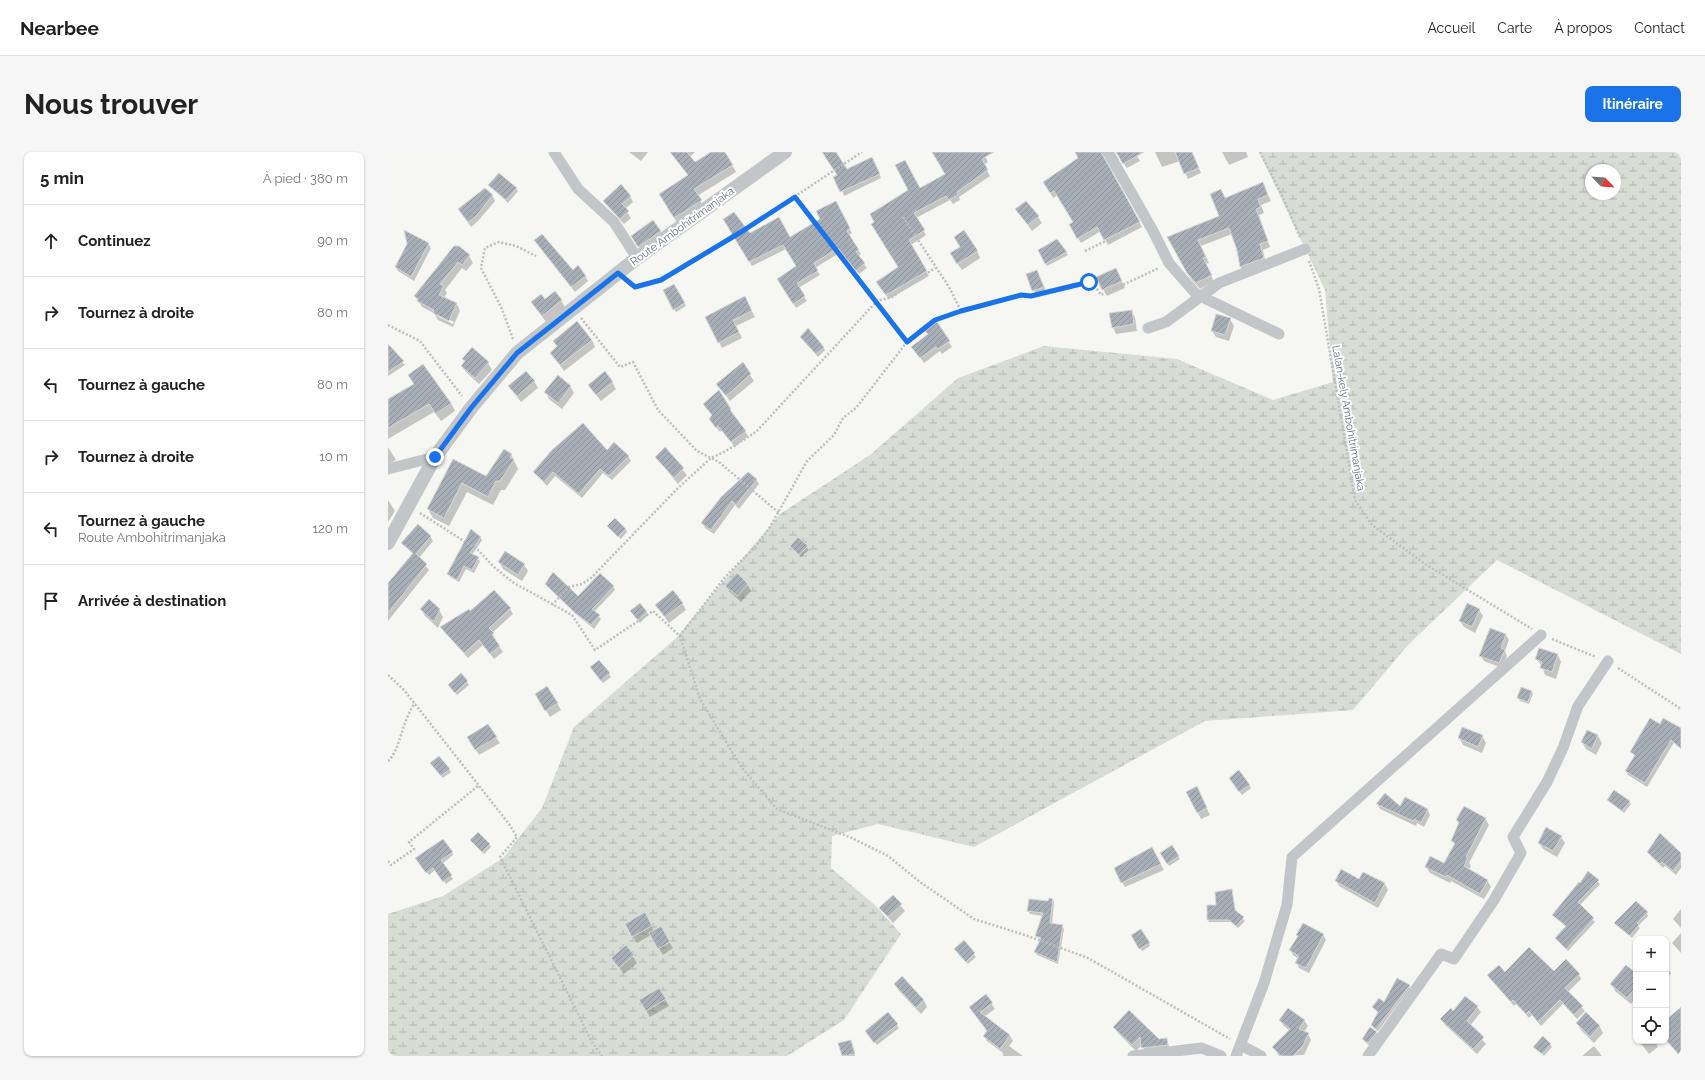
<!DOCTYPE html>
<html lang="fr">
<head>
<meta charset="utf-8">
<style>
	:root { --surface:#fff; --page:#f6f6f6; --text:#222; --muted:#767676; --line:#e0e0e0; --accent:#1a73e8 }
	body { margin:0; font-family:Raleway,sans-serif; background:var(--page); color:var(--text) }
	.controls { position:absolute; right:12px; bottom:12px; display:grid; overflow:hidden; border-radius:8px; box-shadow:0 1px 3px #0004 }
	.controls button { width:36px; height:36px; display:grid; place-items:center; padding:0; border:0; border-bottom:1px solid var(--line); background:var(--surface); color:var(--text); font:20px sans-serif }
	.compass { position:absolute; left:1197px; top:12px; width:36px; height:36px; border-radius:50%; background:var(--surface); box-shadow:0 1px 3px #0004; rotate:115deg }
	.stop { position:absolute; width:12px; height:12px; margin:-9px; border:3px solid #1a73e8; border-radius:50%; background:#fff }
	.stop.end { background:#1a73e8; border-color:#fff; box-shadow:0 1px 4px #0008 }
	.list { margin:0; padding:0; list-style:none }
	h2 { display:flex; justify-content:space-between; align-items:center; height:52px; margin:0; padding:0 16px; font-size:17px }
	h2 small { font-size:13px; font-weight:400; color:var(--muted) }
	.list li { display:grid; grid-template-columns:26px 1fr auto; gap:12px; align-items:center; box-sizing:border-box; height:72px; padding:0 16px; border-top:1px solid var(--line) }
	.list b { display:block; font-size:15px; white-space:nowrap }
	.list p { margin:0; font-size:13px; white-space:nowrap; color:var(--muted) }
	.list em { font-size:13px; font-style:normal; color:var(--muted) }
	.icon { flex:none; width:22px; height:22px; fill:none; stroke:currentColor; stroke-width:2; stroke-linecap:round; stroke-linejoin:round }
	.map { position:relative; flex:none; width:1293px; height:904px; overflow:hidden; border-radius:8px }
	header { display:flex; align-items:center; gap:24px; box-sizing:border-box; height:56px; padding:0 20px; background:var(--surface); border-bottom:1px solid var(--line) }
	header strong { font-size:19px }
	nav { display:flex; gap:22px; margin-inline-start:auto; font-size:14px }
	.intro { display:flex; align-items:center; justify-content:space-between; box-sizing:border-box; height:96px; padding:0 24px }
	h1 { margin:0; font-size:28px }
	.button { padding:10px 18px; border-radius:8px; background:var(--accent); color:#fff; font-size:14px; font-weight:700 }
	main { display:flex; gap:24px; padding:0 24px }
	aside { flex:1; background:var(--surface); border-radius:8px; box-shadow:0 1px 3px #0004 }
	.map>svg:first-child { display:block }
	.wetland { fill:url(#wetland-marsh); fill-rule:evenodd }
	.shadow { fill:#0003; fill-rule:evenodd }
	.building { fill:url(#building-hatch); stroke:#d8d8d6 }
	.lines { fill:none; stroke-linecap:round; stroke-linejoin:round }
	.path { stroke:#bcbec0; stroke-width:2.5; stroke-dasharray:2 2; stroke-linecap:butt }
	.minor { stroke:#c2c6c9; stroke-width:11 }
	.tertiary { stroke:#c2c6c9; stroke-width:14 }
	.route { stroke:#1a73e8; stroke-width:5 }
	.labels { text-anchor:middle; stroke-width:4; stroke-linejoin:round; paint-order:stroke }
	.street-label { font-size:11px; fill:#667584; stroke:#fff }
</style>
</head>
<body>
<header>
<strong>Nearbee</strong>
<nav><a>Accueil</a><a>Carte</a><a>À propos</a><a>Contact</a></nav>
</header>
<div class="intro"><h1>Nous trouver</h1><a class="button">Itinéraire</a></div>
<main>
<aside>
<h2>5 min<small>À pied · 380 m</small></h2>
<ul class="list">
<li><svg class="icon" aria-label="ahead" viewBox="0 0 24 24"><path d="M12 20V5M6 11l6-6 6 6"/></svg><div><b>Continuez</b></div><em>90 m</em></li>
<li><svg class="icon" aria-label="right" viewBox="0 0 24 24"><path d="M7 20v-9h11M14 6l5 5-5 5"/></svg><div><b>Tournez à droite</b></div><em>80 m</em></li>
<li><svg class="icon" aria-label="left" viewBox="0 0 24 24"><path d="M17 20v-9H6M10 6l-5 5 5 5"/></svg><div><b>Tournez à gauche</b></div><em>80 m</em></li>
<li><svg class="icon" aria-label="right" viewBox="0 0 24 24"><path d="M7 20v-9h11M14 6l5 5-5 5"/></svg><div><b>Tournez à droite</b></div><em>10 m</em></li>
<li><svg class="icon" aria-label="left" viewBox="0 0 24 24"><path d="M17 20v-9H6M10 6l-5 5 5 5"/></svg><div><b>Tournez à gauche</b><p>Route Ambohitrimanjaka</p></div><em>120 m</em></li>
<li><svg class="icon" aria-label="arrive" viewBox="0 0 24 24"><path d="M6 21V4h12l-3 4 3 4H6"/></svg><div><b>Arrivée à destination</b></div></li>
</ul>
</aside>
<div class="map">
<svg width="1293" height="904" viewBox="0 0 1293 904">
	<defs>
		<pattern id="wetland-marsh" width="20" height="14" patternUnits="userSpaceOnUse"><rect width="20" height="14" fill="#d7ddd4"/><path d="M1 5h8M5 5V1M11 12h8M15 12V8" fill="none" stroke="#b2b8b2"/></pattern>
		<pattern id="building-hatch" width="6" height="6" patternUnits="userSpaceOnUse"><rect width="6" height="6" fill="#a8afb6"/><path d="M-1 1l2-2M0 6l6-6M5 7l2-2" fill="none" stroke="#8d939a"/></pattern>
	</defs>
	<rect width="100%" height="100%" fill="#f6f7f3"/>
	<!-- wetland -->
	<path class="wetland" d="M871 0H1293V502L1109 408 1020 493 965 558 817 569 586 695 490 672 444 684 443 716 488 754 513 782 456 868 399 904H0V762L55 744 115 706 154 656 186 575 287 487 392 362 482 303 570 226 656 194 789 207 885 248 945 230 937 138ZM1203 18H1227V42H1203Z"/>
	<!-- shadow -->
	<path class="shadow" d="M241 0H260L253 9Z
		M283 0H307L293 14Z
		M325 0H336L348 20 309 44 316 55 290 72 276 49 300 24 296 17Z
		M435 0H447L459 19 486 11 493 26 456 44 450 24Z
		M548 0H595L600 10 596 13 602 24 571 45 572 48 565 52 562 48 528 66 538 83 523 93 541 124 501 147 492 136 512 116 532 37 559 22Z
		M688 0H718L715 5 754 75 720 93 713 79 693 91 682 72 686 70 670 43 665 46 656 30 692 6Z
		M728 0H747L752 9 739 16Z
		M767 0H804L813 21 800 27 792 9 774 15Z
		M834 0H858L860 5 841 13Z
		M875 32 883 49 873 53 876 61 871 63 882 95 875 98 878 112 856 121 853 115 844 82 813 94 821 111 817 112 826 129 812 137 803 127 780 86 832 65 833 39 837 47Z
		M101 33 128 37 130 39 120 51Z
		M104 43 107 49 90 69 83 75 71 58Z
		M242 44 245 50 237 57 243 66 236 72 217 51Z
		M447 50 464 81 460 83 473 102 470 104 479 116 471 122 453 100 427 116 432 123 410 136 419 149 408 156 391 127 409 114 398 97 364 114 337 67 362 82 402 87 433 67Z
		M629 58 650 65 654 71 644 79Z
		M272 79 275 86 255 101 248 90Z
		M147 88 185 119 197 124 200 129 187 140Z
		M669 88 680 103 659 114 651 98Z
		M20 92H40L43 96 26 129 10 119 8 115Z
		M71 95 81 104 85 111 78 119 74 116 57 138 59 141 56 146 69 152 72 159 65 175 50 168 46 161 34 155 27 144ZM49 162 66 170 65 172 49 164Z
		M574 95 589 99 592 106 574 118 567 108Z
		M728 117 737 136 719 144 709 126Z
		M649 119 659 141 649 145 639 123Z
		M286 134 298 154 288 160 276 139Z
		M356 146 367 165 348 174 354 186 334 196 331 190Z
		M157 148H173L177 155 158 170 144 151Z
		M743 159 747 165 749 179 728 182 725 175Z
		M842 167 846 174 841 189 828 185 824 179Z
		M548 172 564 195 554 202 552 199 536 211 528 200Z
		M204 188 207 195 176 219 163 201Z
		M415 188 435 195 437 198 430 205Z
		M1 195 17 213 0 224V197Z
		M84 196 100 211 104 218 91 232 78 220 74 214 77 210 76 207Z
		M354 211 366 229 342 249 330 233Z
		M21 224 63 251 67 259 53 269 46 260 0 287V248L26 232Z
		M146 229 150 236 133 250 121 234Z
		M224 230 228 237 213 249 201 234Z
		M182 234 186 241 174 257 161 247 158 240Z
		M316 252 342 257 360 284 347 295 334 278 332 280 325 272V264Z
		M0 295 8 308 0 312Z
		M277 297 299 323 290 332 268 305Z
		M219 299 240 304 243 309 224 328 215 321 194 346 167 324 159 334 147 321Z
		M123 302 130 317 117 338H113L105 353 79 340 61 374 45 366 40 357 65 308 98 326Z
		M368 327 371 332 351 357 347 353 326 382 317 376 315 371Z
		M0 348 7 359 0 370Z
		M222 377H238L239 380 233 387Z
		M42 384 45 389 31 406 41 418 0 469V433L25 402 15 391Z
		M92 385 94 388 84 403 92 409 86 421 78 417 71 430 62 425 60 422Z
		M410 386 421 398 413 405 403 394Z
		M111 410 136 413 140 419 134 429 115 417Z
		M159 432 190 446 225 434 227 438 206 460 213 467 206 477 190 464Z
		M359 432 363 439 353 450 342 440 339 434Z
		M294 451 298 458 281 471 268 453Z
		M33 457 51 458 55 465 50 476 37 464Z
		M122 457 125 462 104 481 108 488 107 489 115 500 106 507 95 493 80 506 53 476 82 460Z
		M1091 458 1095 464 1087 481 1076 475 1072 469Z
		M243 460H259L260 463 252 471Z
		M1118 483 1121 488 1117 499 1119 504 1114 516 1096 509 1093 504Z
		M1170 503 1173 510 1168 527 1157 523 1154 514 1148 507Z
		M211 509 223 525 215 531 205 518Z
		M73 522 81 533 69 543 61 533Z
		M1143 539 1145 542 1141 552 1132 549 1130 546Z
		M152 549 169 551 173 558 162 565Z
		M99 574 112 591 91 603 80 585Z
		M1200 579 1210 584 1214 591 1208 603 1198 597 1194 590Z
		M1094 584 1098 591 1094 601 1075 593 1071 586Z
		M1290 584 1259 635 1240 623 1238 619 1247 605 1244 600Z
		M45 614 61 617 63 620 55 626Z
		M844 629 861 633 863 636 854 643Z
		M800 640 812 642 822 663 813 667Z
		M1017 646 1040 658 1042 663 1036 675 1029 671 1028 674 992 657 989 652 1013 656Z
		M1220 648 1241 649 1243 652 1236 661Z
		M1097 666 1101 673 1081 711 1083 714 1080 718 1099 728 1103 735 1096 747 1063 729 1062 731 1042 721 1038 715 1057 712 1067 693 1064 689 1071 672 1069 668Z
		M1173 685 1177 691 1169 705 1155 697 1151 691Z
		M85 691 101 692 103 695 96 702Z
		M783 695 792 707 781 714 775 705Z
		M64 700 65 703 54 712 65 727 58 732 47 718 41 723 30 709Z
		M767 701 776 718 737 735 734 730Z
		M1260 701 1293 702V716L1288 723 1277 714 1275 716Z
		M976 721 997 732 1000 738 990 756 951 734 948 729 972 728Z
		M1200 721 1212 732 1192 753 1207 770 1180 799 1168 786 1178 775 1165 763 1193 732Z
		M843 738 848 760 857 769 850 776 843 770H821L820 767Z
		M505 744 517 759 505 771 492 756Z
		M664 747 666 750 664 772 674 774 676 777 670 812 649 803 647 800 653 788 648 783 655 764 642 762 640 759Z
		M1293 757V776L1285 767Z
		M1259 761 1260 764 1250 774 1252 776 1244 786 1227 771Z
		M257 762 266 779 272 775 285 796 275 803 263 783 249 791 238 772Z
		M753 778 762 794 754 799 744 783Z
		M1293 781V801L1284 791Z
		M910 783H935L938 788 921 821 911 816 909 811 911 807 905 803 902 798 911 785Z
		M575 790 588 805 580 812 567 798Z
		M238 794 249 811 236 822 224 806Z
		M1278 814 1283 821 1278 830Z
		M1166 820 1191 823 1193 827 1180 840 1197 859 1189 867 1175 852 1153 874 1144 863 1141 866 1128 852 1126 854 1100 824Z
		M1248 823V846L1243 852 1227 839 1224 832Z
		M507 833 536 848 539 855 533 862 511 839Z
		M1021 833 1022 836 990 879 986 876 984 873 990 861 985 855 996 851Z
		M271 837 281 854 262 865 252 849Z
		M598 844 607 857 596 865 622 884 625 889 621 894 635 904H615V901L599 889 596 884 600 880 585 860Z
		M1089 855 1093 860 1082 874 1098 892 1089 902 1057 873 1054 867 1066 860Z
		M500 862 511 876 489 893 480 882Z
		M1198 862 1212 875 1215 881 1206 891 1193 878 1189 872Z
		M916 868 920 874 916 880 920 882 923 888 916 903 891 904 885 895 902 879 896 874 892 869Z
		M726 875 771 888 778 887 783 899 758 902 754 893 748 899 730 881Z
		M988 880 990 883 982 894 977 890 975 887Z
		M1251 889H1267L1270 895 1261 902Z
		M452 892H464L467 904H455Z
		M1162 892 1164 895 1156 904 1147 895Z
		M1206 894 1214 904H1194Z"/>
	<!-- building -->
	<path class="building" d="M282 0H299L307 10 323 0H337L345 13 306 37 314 48 286 66 271 42 300 23Z
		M434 0H448L459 17 484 5 492 22 452 40 445 25 449 23Z
		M544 0H606L594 7 600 18 569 40 570 43 561 48 558 44 526 61 537 78 521 88 539 119 498 143 488 130 510 115 483 72 486 70 482 62 520 38 507 13 517 8 532 36 557 22Z
		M687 0H713L752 70 716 88 709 75 689 87 681 72 685 70 666 39 662 41 655 30 690 6Z
		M728 0H756L735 12Z
		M787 0H804L811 16 796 22Z
		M111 21 129 36 118 48 100 33Z
		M875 30 880 43 870 47 873 55 868 57 880 89 872 92 876 106 852 115 849 98 841 76 810 88 818 105 815 106 824 123 808 131 799 121 779 85 831 64 822 42 833 37 837 46Z
		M233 32 243 44 234 52 241 59 232 67 215 49Z
		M97 36 105 43 88 64 80 70 70 57Z
		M448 49 462 76 459 79 471 98 468 100 477 111 468 119 450 96 426 111 430 119 409 131 417 144 405 152 389 127 408 114 395 93 361 110 335 67 346 60 362 81 391 65 402 85 432 67 428 59Z
		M638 49 651 64 640 73 627 57Z
		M265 68 273 79 250 95 243 84Z
		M16 78 41 91 23 125 7 115 19 92Z
		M576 78 590 99 569 112 562 101 572 95 566 85Z
		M154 82 185 118 190 113 198 124 183 135 146 88Z
		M669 87 679 100 657 112 650 98Z
		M66 94H71L82 103 74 113 70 110 52 132 56 134 51 143 69 151 61 169 45 161 46 158 29 149 30 147 26 144Z
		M728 116 734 129 714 138 708 125Z
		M649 118 656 135 644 139 638 122Z
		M286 132 297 151 285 158 275 138Z
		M167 139 174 148 154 164 143 150 153 142 157 147Z
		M357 144 364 159 345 168 351 180 330 191 317 165Z
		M744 158 746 172 724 176 721 161Z
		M828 162 843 166 837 183 823 179Z
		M189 169 204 188 172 213 162 201 169 194 165 189Z
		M549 170 562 189 550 197 548 195 532 206 523 195 540 182 537 179Z
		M420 176 436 195 428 202 412 185Z
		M0 192 16 209 0 220Z
		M84 195 101 210 87 226 73 214 77 209 74 207Z
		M355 210 363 222 338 244 328 232Z
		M35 212 63 251 48 262 41 252 0 276V247L26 232 20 223Z
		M138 219 147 229 129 244 120 234Z
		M217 219 225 230 208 243 200 233Z
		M170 223 183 234 170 251 156 240Z
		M331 238 343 257 342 258 358 279 343 290 330 274 328 276 321 267 324 263 315 252Z
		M195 271 219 298 226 290 241 304 221 324 212 317 191 342 165 320 156 330 145 320 164 298Z
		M277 295 296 316 286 326 267 305Z
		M116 297 124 302 122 305 126 308 112 329H108L100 345 74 331 56 366 39 357 65 307 98 324Z
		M360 320 369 327 348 353 344 349 323 378 313 371 333 345Z
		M227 366 238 377 230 385 219 374Z
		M30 372 43 384 28 402 39 412 0 461V431L25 401 13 391Z
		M83 377 93 385 82 401 91 405 84 418 76 414 69 428 59 422Z
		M410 385 420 394 411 403 402 394Z
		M117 399 137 412 130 423 110 410Z
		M165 420 190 444 212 421 226 434 204 457 212 463 203 473 186 460 157 432Z
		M349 421 360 432 349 444 337 434Z
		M106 438 123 456 101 476 106 481 104 483 112 494 102 502 91 488 76 501 52 475 81 457 82 459Z
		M285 438 295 451 277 465 267 453Z
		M41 447 52 457 46 470 32 457Z
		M252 451 259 460 250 468 242 459Z
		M1079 451 1092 457 1084 475 1071 469Z
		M1102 476 1118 482 1113 496 1117 498 1111 511 1091 504Z
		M1151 496 1170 502 1164 520 1152 516 1154 510 1147 507Z
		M211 508 222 521 213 529 202 515Z
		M73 521 80 529 67 541 60 533Z
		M159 534 170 551 157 559 147 542Z
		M1133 535 1144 539 1140 550 1129 546Z
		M1262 566 1272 572 1275 566 1293 576V597L1283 588 1257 631 1237 619 1247 603 1242 600Z
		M100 572 109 585 87 598 79 585Z
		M1074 575 1095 583 1090 595 1070 586Z
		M1199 578 1210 583 1204 597 1193 590Z
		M51 604 62 617 53 624 42 611Z
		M851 618 862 633 851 640 841 626Z
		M809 634 819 656 809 661 798 640Z
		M1226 638 1242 649 1234 659 1219 648Z
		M997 641 1012 654 1017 645 1040 657 1033 671 1026 667 1025 669 988 652Z
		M1076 654 1098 666 1078 705 1080 706 1076 714 1100 728 1092 742 1059 723 1058 725 1037 715 1042 704 1056 711 1067 691 1063 689 1071 670 1068 668Z
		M1158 675 1174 684 1165 699 1150 691Z
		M90 680 102 692 94 700 82 688Z
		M1272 681 1293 701V709L1285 719 1274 710 1272 712 1259 700Z
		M55 687 65 700 53 708 64 723 55 730 45 716 38 721 27 706Z
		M784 693 791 704 779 712 772 701Z
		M764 695 773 712 733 731 726 716Z
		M953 717 971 727 975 720 997 731 987 751 947 729Z
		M1200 719 1211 728 1190 750 1206 766 1178 797 1167 786 1178 774 1164 763 1191 730 1192 731Z
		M844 737 847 758 856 765 848 774 841 768H819V753H828L827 740Z
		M505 743 514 752 500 765 491 756Z
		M661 746 665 747 662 771 675 773 669 810 646 800 653 786 647 784 655 761 639 759 641 747 660 749Z
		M1248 749 1260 760 1249 771 1251 773 1242 784 1226 771Z
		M257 760 264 774 244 785 237 772Z
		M915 771 936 782 918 816 907 811 911 804 901 798 910 784 908 783Z
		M273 774 282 790 270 797 261 781Z
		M753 777 762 791 751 797 743 783Z
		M576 788 587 801 578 810 566 797Z
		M238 793 246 803 231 816 223 806Z
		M1141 795 1166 819 1178 807 1192 822 1177 836 1195 854 1186 863 1172 848 1150 870 1141 859 1138 862 1125 848 1123 850 1099 823 1111 813 1117 820Z
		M1238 813 1248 821V835L1239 846 1222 832Z
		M514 824 536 848 528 856 506 832Z
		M1009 826 1022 833 988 877 983 873 990 860 984 855 991 846 996 850Z
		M271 836 278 847 258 859 251 848Z
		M598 842 605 851 592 860 622 883 612 897 595 884 599 879 581 855Z
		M1077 844 1090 854 1079 869 1096 885 1085 897 1052 867 1063 856 1065 859Z
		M1293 855V904H1292L1278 888V868Z
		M900 856 917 868 911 877 921 881 914 895 905 904H893L884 895 902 877 891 868Z
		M741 858 771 887 779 886 780 893 753 896 752 885 744 893 725 875Z
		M500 860 510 872 486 891 477 879Z
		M1198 860 1212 874 1202 885 1188 871Z
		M982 875 989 880 980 891 974 887Z
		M1155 884 1163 892 1154 902 1145 895Z
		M463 888 467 902 454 904 450 891Z"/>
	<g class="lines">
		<!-- path -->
		<path class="path" d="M872 0 893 41 912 85
			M407 45 519 190
			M515 65 561 135 573 159
			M697 99 749 74
			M921 109 931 137 967 348 984 373 1037 412 1144 477
			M241 130 247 135 273 128 353 80 474 0
			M193 166 232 215 245 210 270 258 309 299 331 310 391 361
			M0 173 32 189 74 244
			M125 187 114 157 93 116 97 96 111 90 128 94 148 104
			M32 361 90 398 107 416 126 431 184 463 207 498 265 459 292 484 312 547 354 616 389 657 464 686 500 704 532 730 586 767 640 784 700 806 842 887
			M164 453 181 435 194 432 202 427 290 336 323 306 338 299 368 280 489 149 504 145 547 116
			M292 484 337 425 368 394 382 375 419 309 446 283 455 266 468 256 519 190 534 176 547 168 573 159 633 143 643 144 701 130 705 131 713 143 771 116
			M1164 487 1208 505
			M1230 516 1293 557
			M0 523 16 538 121 672 129 685 112 705 204 890 214 904
			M0 609C12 599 14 568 27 551
			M0 709 3 713 26 697 21 690 90 634"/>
		<!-- minor -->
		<path class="minor" d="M166 0 190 37 226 70 249 106
			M720 0 765 79 781 111 808 142 891 182
			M760 176 778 170 831 131 917 97
			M0 317 47 305
			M853 893 873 904
			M745 904 814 896 833 904
			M848 904 876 831 899 753 904 705 1153 483
			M980 904 1053 802 1066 807 1106 748 1133 701 1125 685 1159 630 1175 596 1190 554 1220 509"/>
		<!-- tertiary -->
		<path class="tertiary" d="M0 391 47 305 83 256 129 201 249 106 397 0"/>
	</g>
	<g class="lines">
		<!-- route -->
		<path class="route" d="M47 305 83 256 129 201 230 121 247 135 273 128 353 80 407 45 519 190 547 168 573 159 633 143 643 144 701 130"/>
	</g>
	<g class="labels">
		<!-- street labels -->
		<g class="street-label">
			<text transform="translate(294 74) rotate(-36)" y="4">Route Ambohitrimanjaka</text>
			<text transform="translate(961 266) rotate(80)" y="4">Lalan-kely Ambohitrimanjaka</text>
		</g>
	</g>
</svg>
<div class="controls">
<button>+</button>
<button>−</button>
<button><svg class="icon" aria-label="locate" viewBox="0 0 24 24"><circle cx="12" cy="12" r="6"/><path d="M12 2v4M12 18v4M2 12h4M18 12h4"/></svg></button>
</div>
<svg class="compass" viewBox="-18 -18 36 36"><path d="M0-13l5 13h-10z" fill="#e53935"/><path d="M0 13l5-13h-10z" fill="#767676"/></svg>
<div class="stop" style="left:701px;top:130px"></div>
<div class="stop end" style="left:47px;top:305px"></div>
</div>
</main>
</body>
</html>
